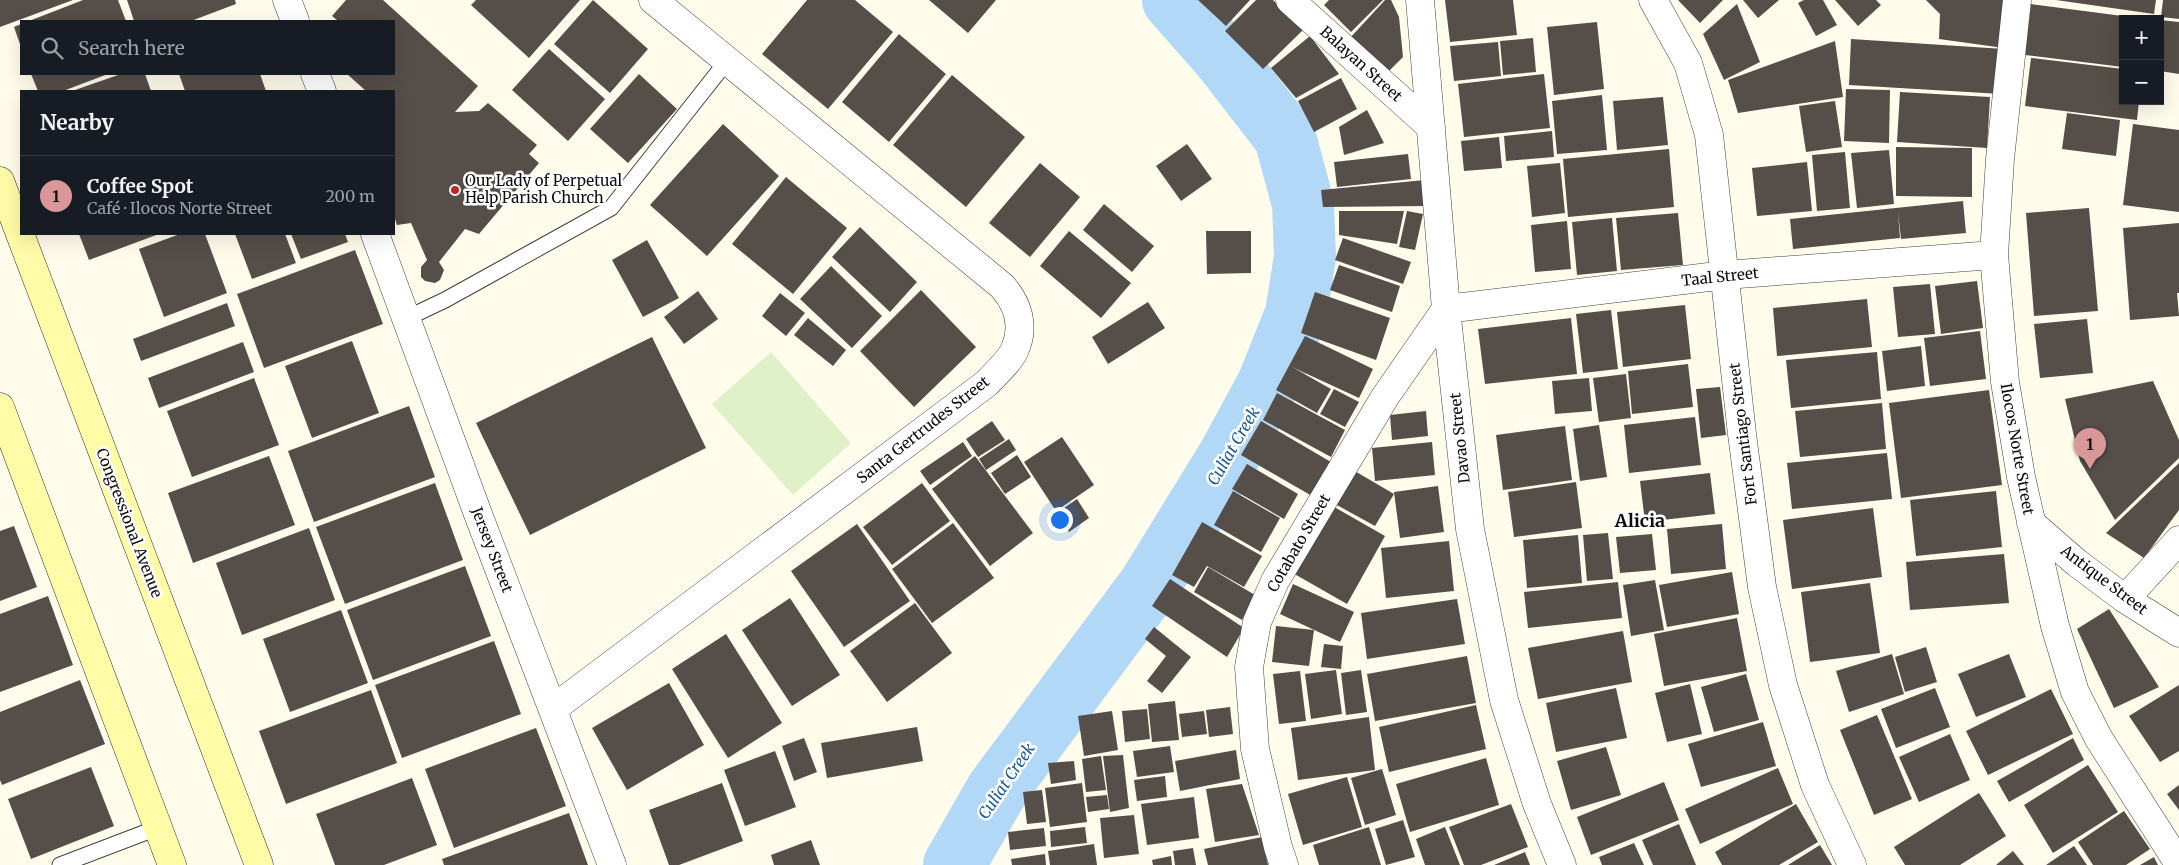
<!DOCTYPE html>
<html lang="en">
<head>
<meta charset="utf-8">
<style>
	:root { --surface:#171b24; --page:#242831; --text:#f1f3f6; --muted:#9ea1a6; --line:#363941; --accent:#da9798 }
	body { margin:0; font-family:Merriweather,serif; background:var(--page); color:var(--text) }
	.controls { position:absolute; right:15px; top:15px; display:grid; overflow:hidden; border-radius:0px; box-shadow:0 5px 20px #0002 }
	.controls button { width:45px; height:45px; display:grid; place-items:center; padding:0; border:0; border-bottom:1px solid var(--line); background:var(--surface); color:var(--text); font:25px sans-serif }
	.you { position:absolute; left:1059px; top:519px; width:18px; height:18px; margin:-12px; border:4px solid #fff; border-radius:50%; background:#1a73e8; box-shadow:0 0 0 8px #1a73e833 }
	.badge { display:grid; place-items:center; width:32px; height:32px; border-radius:50%; background:var(--accent); color:#111; font-size:16px; font-weight:700 }
	.pin { position:absolute; translate:-50% -41px; filter:drop-shadow(0 1px 2px #0008) }
	.pin::after { content:''; position:absolute; top:26px; width:18px; height:15px; background:inherit; clip-path:polygon(0 0,100% 0,50% 100%) }
	.list { margin:0; padding:0; list-style:none }
	h2 { display:flex; justify-content:space-between; align-items:center; height:65px; margin:0; padding:0 20px; font-size:21px }
	h2 small { font-size:16px; font-weight:400; color:var(--muted) }
	.list li { display:grid; grid-template-columns:32px 1fr auto; gap:15px; align-items:center; box-sizing:border-box; height:80px; padding:0 20px; border-top:1px solid var(--line) }
	.list b { display:block; font-size:19px; white-space:nowrap }
	.list p { margin:0; font-size:16px; white-space:nowrap; color:var(--muted) }
	.list em { font-size:16px; font-style:normal; color:var(--muted) }
	.icon { flex:none; width:28px; height:28px; fill:none; stroke:currentColor; stroke-width:2; stroke-linecap:round; stroke-linejoin:round }
	.map { position:relative; flex:none; width:2179px; height:865px; overflow:hidden }
	.search { position:absolute; background:var(--surface); box-shadow:0 5px 20px #0002; left:20px; top:20px; width:375px; height:55px; display:flex; align-items:center; gap:12px; box-sizing:border-box; padding:0 18px; border-radius:0px; color:var(--muted); font-size:19px }
	.panel { position:absolute; background:var(--surface); box-shadow:0 5px 20px #0002; left:20px; top:90px; width:375px; height:145px; border-radius:0px }
	.map>svg:first-child { display:block }
	.pitch { fill:#e0f0c8 }
	.lines { fill:none; stroke-linecap:round; stroke-linejoin:round }
	.river { stroke:#b1d8f6; stroke-width:62 }
	.building { fill:#554e49 }
	.service-casing { stroke:#404040; stroke-width:17 }
	.minor-casing { stroke:#404040; stroke-width:29 }
	.secondary-casing { stroke:#2f2f2f; stroke-width:29 }
	.service { stroke:#fff; stroke-width:15 }
	.minor { stroke:#fff; stroke-width:28 }
	.secondary { stroke:#fffba7; stroke-width:28 }
	.poi-dot { fill:#bd2724; stroke:#fff; stroke-width:2 }
	.labels { text-anchor:middle; stroke-width:5; stroke-linejoin:round; paint-order:stroke }
	.street-label { font-size:15px; fill:#0d0d0d; stroke:#fff }
	.poi-label { font-size:15px; fill:#0d0d0d; stroke:#fff; text-anchor:start }
	.water-label { font-size:16px; font-style:italic; fill:#165a9f; stroke:#fff }
	.quarter-label { font-size:18px; font-weight:bold; fill:#0d0d0d; stroke:#fff }
</style>
</head>
<body>
<div class="map">
<svg width="2179" height="865" viewBox="0 0 2179 865">
	<rect width="100%" height="100%" fill="#fffcec"/>
	<!-- pitch -->
	<path class="pitch" d="M771 352 851 443 793 495 712 404Z"/>
	<g class="lines">
		<!-- river -->
		<path class="river" d="M954 865 997 790 1149 586 1229 456 1268 384 1296 314 1305 257 1303 204 1285 137 1224 58 1173 0"/>
	</g>
	<!-- building -->
	<path class="building" d="M0 0H73L0 27Z
		M83 0H118L126 21H29Z
		M127 0H235L236 4 191 21H134Z
		M346 0H383L478 86 455 112 479 111 488 103 537 145 529 154 539 163 479 234 465 229 439 262 444 270 440 280 435 283 425 281 421 277V267L427 260 411 223 397 225 394 216V91H366L347 74H394V21H338L332 16Z
		M476 0H580L529 58 471 5Z
		M593 0 648 49 610 93 554 44Z
		M807 0H855L893 32 828 109 762 54Z
		M929 0H996L968 33Z
		M1198 0H1250L1226 26Z
		M1256 0H1273L1303 30 1263 69 1225 31Z
		M1329 0H1383L1351 32 1324 5Z
		M1385 0H1391L1399 17 1403 57 1387 73 1350 38Z
		M1445 0H1513L1517 35 1450 42Z
		M1678 0H1723L1700 23Z
		M1743 0H1779L1758 18Z
		M1804 0H1823L1837 25 1816 36 1798 3Z
		M1835 0H1876L1881 5 1858 26Z
		M1926 0H2004V48L1939 39 1940 14Z
		M2056 0H2156L2154 14Z
		M2163 0H2179V19L2161 17Z
		M1737 4 1760 62 1724 80 1703 34Z
		M2031 4 2138 18 2123 19V67L2025 55Z
		M2160 20 2179 22V74L2160 71Z
		M1597 22 1604 89 1554 95 1547 27Z
		M21 24V47L14 27Z
		M899 34 946 74 889 142 842 102Z
		M1310 36 1339 74 1296 98 1271 68Z
		M1533 38 1536 72 1503 75 1500 41Z
		M1851 39 2004 49 2001 94 1849 85Z
		M1835 41 1843 97 1738 113 1728 80Z
		M1498 42 1501 76 1454 81 1450 46Z
		M549 49 605 99 568 141 512 90Z
		M2031 58 2123 69V101H2139L2137 120 2025 106Z
		M31 74H108L63 91H38Z
		M121 74H145L151 91H72Z
		M179 74H260L266 91H185Z
		M639 74 677 109 628 163 590 129Z
		M1544 74 1550 128 1464 137 1458 84Z
		M952 75 1025 137 966 207 893 145Z
		M1341 78 1357 109 1314 132 1298 101Z
		M1846 89 1890 90 1889 143 1844 141Z
		M1900 92 1990 97 1987 148 1897 142Z
		M1602 95 1607 150 1557 154 1552 101Z
		M1663 97 1668 145 1617 150 1613 101Z
		M1835 101 1842 147 1806 152 1799 106Z
		M1367 110 1384 143 1344 155 1339 127Z
		M2067 113 2120 120 2116 156 2062 149Z
		M723 124 779 176 707 256 650 205Z
		M2133 124 2179 130V212L2123 205Z
		M1552 131 1554 157 1506 161 1504 136Z
		M1499 137 1502 168 1464 171 1461 141Z
		M1187 144 1212 179 1181 201 1156 166Z
		M1896 147 1972 148V197L1896 196Z
		M1669 149 1674 207 1568 217 1563 159Z
		M1889 150 1894 204 1857 208 1851 153Z
		M1845 152 1850 208 1817 211 1812 155Z
		M1408 154 1411 179 1337 187 1334 162Z
		M1807 162 1812 211 1757 216 1752 168Z
		M1040 163 1080 197 1030 257 989 223Z
		M1560 163 1565 213 1532 217 1527 166Z
		M786 177 847 228 793 294 732 244Z
		M1425 180 1427 206 1323 207 1321 190Z
		M1963 201 1966 233 1901 239 1898 212 1900 238 1793 249 1790 219Z
		M1104 204 1154 246 1132 272 1083 230Z
		M2089 208 2098 311 2034 316 2026 213Z
		M1339 211H1404L1397 244 1339 235Z
		M1407 211 1423 214 1415 250 1399 247Z
		M1678 213 1683 265 1621 270 1616 218Z
		M1612 218 1617 271 1577 275 1572 222Z
		M1567 221 1571 269 1535 272 1531 225Z
		M2179 223V293H2177L2179 316 2130 320 2123 228Z
		M860 227 917 282 890 312 832 257Z
		M1069 231 1131 283 1101 318 1040 266Z
		M1206 231H1251V273L1207 274Z
		M79 234H159L89 260Z
		M180 234H205L227 293 164 317 139 249Z
		M235 234H285L296 263 252 279Z
		M291 234H345L348 242 301 259Z
		M1343 238 1411 262 1403 284 1335 260Z
		M647 240 679 298 643 317 612 260Z
		M355 250 383 324 264 368 237 294Z
		M1339 265 1400 286 1392 312 1330 290Z
		M831 266 882 316 852 348 800 299Z
		M1977 281 1983 328 1941 334 1935 286Z
		M1930 284 1935 334 1898 337 1893 287Z
		M921 290 976 347 914 407 860 351Z
		M698 291 718 319 684 344 664 317Z
		M1315 292 1390 318 1376 360 1301 333Z
		M780 293 805 313 786 336 762 316Z
		M1867 299 1872 347 1777 356 1773 308Z
		M1148 302 1165 328 1108 364 1092 337Z
		M227 303 235 326 141 361 133 339Z
		M1685 305 1691 359 1623 367 1617 312Z
		M1611 310 1618 369 1583 373 1576 314Z
		M808 318 846 350 833 366 794 335Z
		M1571 318 1577 374 1485 384 1478 329Z
		M2087 319 2093 373 2040 378 2034 324Z
		M1980 331 1986 379 1930 386 1924 338Z
		M1305 336 1373 369 1359 398 1292 367 1331 389 1317 413 1276 390Z
		M652 337 706 448 530 535 476 423Z
		M352 341 379 413 312 438 285 366Z
		M243 342 254 372 159 408 148 378Z
		M1921 346 1925 386 1887 391 1882 351Z
		M1877 352 1881 399 1791 408 1786 360Z
		M1688 364 1693 407 1632 414 1628 371Z
		M1626 374 1631 418 1599 422 1593 378Z
		M254 378 279 445 192 477 167 411Z
		M1589 378 1592 411 1555 414 1552 381Z
		M2153 381 2179 440V458L2115 520 2080 461 2065 399Z
		M1720 387 1726 435 1701 438 1696 389Z
		M1334 389 1359 402 1345 427 1320 414Z
		M1989 390 2002 485 1901 498 1889 403Z
		M1277 393 1345 430 1331 457 1263 420Z
		M1882 403 1886 449 1800 457 1795 411Z
		M409 406 435 477 314 522 288 451Z
		M1426 411 1428 436 1392 440 1390 415Z
		M1695 417 1701 465 1629 473 1624 425Z
		M992 421 1005 440 978 457 966 439Z
		M1261 421 1331 462 1312 496 1241 455Z
		M1599 425 1607 477 1580 481 1573 429Z
		M1565 426 1572 480 1503 490 1496 435Z
		M1062 437 1094 485 1056 511 1024 462Z
		M1009 439 1016 450 986 470 979 459Z
		M963 442 972 456 930 485 920 471Z
		M1432 442 1435 475 1375 481 1372 448Z
		M1887 453 1892 499 1792 509 1787 463Z
		M1017 455 1031 477 1005 494 991 473Z
		M269 456 295 525 193 563 168 493Z
		M975 456 1033 533 990 566 932 489Z
		M2179 463V510L2144 558 2106 533Z
		M1247 464 1298 494 1284 519 1232 489Z
		M1353 470 1394 494 1375 526 1335 504Z
		M1710 473 1715 514 1645 522 1640 481Z
		M1576 482 1582 528 1514 537 1508 492Z
		M435 483 463 560 345 604 316 527Z
		M922 483 950 521 892 565 863 527Z
		M1438 486 1444 532 1400 538 1394 492Z
		M1233 491 1280 518 1261 552 1214 525Z
		M1996 491 2002 547 1916 556 1910 500Z
		M1077 499 1089 518 1069 532 1057 513Z
		M1329 504 1385 536 1347 604 1291 572Z
		M1873 508 1882 577 1792 589 1783 520Z
		M1202 522 1262 556 1244 587 1207 566 1194 587 1172 575Z
		M953 523 994 578 932 623 892 569Z
		M857 524 910 601 844 647 791 571Z
		M1722 524 1726 569 1671 574 1667 529Z
		M14 526 37 587 0 601V531Z
		M309 528 335 600 242 635 216 563Z
		M1608 533 1613 579 1587 581 1583 535Z
		M1652 534 1656 570 1620 573 1616 537Z
		M1578 535 1582 583 1527 588 1523 540Z
		M1449 541 1454 591 1386 598 1381 548Z
		M2004 554 2009 603 1910 610 1906 562Z
		M465 566 491 636 373 680 347 610Z
		M1208 567 1255 595 1242 620 1194 592Z
		M1732 572 1739 614 1667 627 1659 585Z
		M1170 579 1244 628 1227 657 1152 606Z
		M1655 580 1664 630 1631 636 1623 585Z
		M1618 582 1622 618 1528 628 1524 592Z
		M1870 583 1880 653 1810 662 1801 592Z
		M1293 584 1354 612 1340 642 1280 614Z
		M48 596 73 665 0 692V614Z
		M790 598 840 675 792 706 742 630Z
		M1457 599 1465 644 1367 659 1361 613Z
		M915 603 952 653 887 702 850 651Z
		M2109 609 2159 687 2114 708 2077 629Z
		M341 610 368 683 290 712 263 639Z
		M1737 618 1747 671 1664 686 1654 634Z
		M1276 626 1314 630 1309 666 1272 662Z
		M1154 627 1191 657 1162 693 1147 681 1166 656 1145 639Z
		M1623 631 1632 682 1538 699 1528 648Z
		M726 634 782 723 728 758 672 669Z
		M494 641 521 714 402 758 375 685Z
		M1324 644 1343 646 1341 669 1321 667Z
		M1926 647 1937 682 1905 692 1895 657Z
		M1892 654 1904 694 1849 712 1836 671Z
		M2009 654 2026 697 1976 717 1958 674Z
		M1467 656 1476 703 1375 721 1367 674Z
		M1336 670 1342 714 1311 719 1305 674Z
		M1361 670 1367 712 1346 715 1341 673Z
		M1300 671 1306 721 1279 724 1273 674Z
		M1746 674 1759 720 1714 732 1701 687Z
		M80 680 105 744 2 785 0 780V712Z
		M669 683 704 745 627 790 592 728Z
		M1690 684 1702 734 1667 742 1655 693Z
		M2179 685V751L2160 762 2129 716Z
		M1616 688 1627 738 1556 752 1546 703Z
		M1935 688 1950 727 1896 748 1881 709Z
		M2051 689 2073 734 1988 775 1966 731Z
		M371 690 397 763 286 804 259 731Z
		M1175 701 1179 740 1152 742 1148 704Z
		M1476 705 1486 749 1389 772 1379 727Z
		M1230 707 1233 734 1209 737 1206 710Z
		M1147 709 1150 739 1125 742 1122 711Z
		M1112 711 1118 750 1084 756 1078 716Z
		M1204 711 1207 734 1182 737 1179 714Z
		M1877 715 1912 799 1874 815 1840 730Z
		M1369 717 1375 770 1298 780 1291 728Z
		M1763 722 1776 766 1701 787 1688 744Z
		M917 727 923 761 827 778 821 743Z
		M536 728 566 806 454 848 425 769Z
		M1950 734 1970 780 1919 802 1899 757Z
		M804 738 817 772 794 781 782 746Z
		M2073 738 2084 760 2009 802 1997 781Z
		M1170 746 1174 772 1137 777 1133 751Z
		M1606 747 1621 795 1571 810 1557 761Z
		M1236 750 1240 779 1180 791 1175 761Z
		M775 751 796 807 745 826 724 770Z
		M1123 755 1129 808 1110 812 1103 756Z
		M1101 756 1106 790 1086 792 1082 759Z
		M1486 758 1499 805 1410 832 1396 784Z
		M1074 761 1076 780 1051 784 1048 763Z
		M2088 765 2118 812 2053 853 2024 805Z
		M91 767 114 826 31 859 8 799Z
		M1778 768 1793 804 1700 844 1685 809Z
		M1382 769 1396 815 1365 825 1351 778Z
		M1165 776 1167 797 1137 801 1134 780Z
		M1347 777 1362 827 1303 845 1288 794Z
		M412 778 437 845 384 865H335L316 814Z
		M1664 782 1679 820 1591 855 1577 817Z
		M722 783 743 841 679 865H669L649 810Z
		M1082 783 1087 822 1050 827 1045 788Z
		M1242 784 1259 835 1215 842 1206 789Z
		M2179 785V810L2167 794Z
		M1042 790 1046 822 1027 824 1023 792Z
		M1979 793 2006 836 1960 865H1905L1894 847Z
		M1107 795 1109 809 1088 812 1086 797Z
		M1194 797 1199 838 1147 845 1141 804Z
		M1511 804 1528 847 1481 865H1464L1449 827Z
		M1796 804 1818 842 1779 865H1722L1715 852Z
		M2124 811 2150 849 2126 865H2093L2078 842Z
		M569 813 588 865H444L442 859Z
		M1134 815 1139 854 1104 858 1100 818Z
		M1403 820 1415 857 1386 865 1375 829Z
		M1679 824 1696 865H1653L1642 840Z
		M1085 827 1087 843 1051 847 1050 831Z
		M1369 827 1381 865H1319L1313 845Z
		M1445 827 1460 865H1425L1416 839Z
		M1044 828 1046 846 1010 850 1008 832Z
		M1262 837 1268 865H1208L1204 849Z
		M811 840 820 865H774L771 855Z
		M1634 843 1644 865H1602L1599 857Z
		M1094 844 1097 865H1050L1048 851Z
		M1820 845 1832 865H1788Z
		M2074 846 2087 865H2046Z
		M1193 848 1196 865H1175L1173 851Z
		M2013 851 2024 865H1996Z
		M1525 852 1530 865H1494Z
		M1045 854 1046 865H1012L1011 859Z
		M1171 856 1172 865H1153L1152 860Z
		M2154 857 2158 865H2140Z"/>
	<g class="lines">
		<!-- service casing -->
		<g class="service-casing">
			<path id="service" d="M407 318 445 300 611 208 727 61
				M60 865 157 828"/>
		</g>
		<!-- minor casing -->
		<g class="minor-casing">
			<path id="minor" d="M287 0 295 21
				M1290 0 1431 127
				M1420 0 1446 309 1470 529 1504 700 1537 804 1562 865
				M1653 0 1688 63 1709 135 1742 434 1762 587 1783 685 1815 785 1852 865
				M2017 0 2000 159 1994 255 2005 382 2021 477 2055 626 2075 692 2099 739 2179 864
				M315 74 322 91
				M375 234 478 514 612 865
				M1446 309 1725 275 1994 255
				M2031 523 2077 563 2125 599 2179 633
				M2125 599 2179 540
				M554 708 987 383C996 373 1010 361 1015 349 1025 326 1018 304 1002 286L653 0
				M1284 865 1278 847 1255 749 1249 667 1257 622 1275 581 1385 397 1446 309"/>
		</g>
		<!-- secondary casing -->
		<g class="secondary-casing">
			<path id="secondary" d="M0 181 259 865
				M0 407 172 865"/>
		</g>
		<!-- service -->
		<use href="#service" class="service"/>
		<!-- minor -->
		<use href="#minor" class="minor"/>
		<!-- secondary -->
		<use href="#secondary" class="secondary"/>
	</g>
	<!-- markers -->
	<circle class="poi-dot" cx="455" cy="190" r="5"/>
	<g class="labels">
		<!-- street labels -->
		<g class="street-label">
			<text transform="translate(1361 64) rotate(42)" y="5">Balayan Street</text>
			<text transform="translate(1720 277) rotate(-6)" y="5">Taal Street</text>
			<text transform="translate(923 430) rotate(-38)" y="5">Santa Gertrudes Street</text>
			<text transform="translate(1743 434) rotate(-97)" y="5">Fort Santiago Street</text>
			<text transform="translate(1460 438) rotate(-96)" y="5">Davao Street</text>
			<text transform="translate(2017 449) rotate(80)" y="5">Ilocos Norte Street</text>
			<text transform="translate(129 523) rotate(69)" y="5">Congressional Avenue</text>
			<text transform="translate(1299 543) rotate(-60)" y="5">Cotabato Street</text>
			<text transform="translate(492 550) rotate(69)" y="5">Jersey Street</text>
			<text transform="translate(2104 580) rotate(37)" y="5">Antique Street</text>
		</g>
		<!-- poi labels -->
		<g class="poi-label">
			<text x="465" y="186">Our Lady of Perpetual<tspan x="465" dy="17">Help Parish Church</tspan></text>
		</g>
		<!-- water labels -->
		<g class="water-label">
			<text transform="translate(1233 446) rotate(-60)" y="6">Culiat Creek</text>
			<text transform="translate(1006 781) rotate(-56)" y="6">Culiat Creek</text>
		</g>
		<!-- quarter labels -->
		<g class="quarter-label">
			<text x="1640" y="527">Alicia</text>
		</g>
	</g>
</svg>
<div class="controls">
<button>+</button>
<button>−</button>
</div>
<div class="you"></div>
<div class="pin badge" style="left:2090px;top:469px">1</div>
<div class="search"><svg class="icon" aria-label="search" viewBox="0 0 24 24"><circle cx="10" cy="10" r="6"/><path d="M15 15l6 6"/></svg>Search here</div>
<section class="panel">
<h2>Nearby<small></small></h2>
<ul class="list">
<li><span class="badge">1</span><div><b>Coffee Spot</b><p>Café · Ilocos Norte Street</p></div><em>200 m</em></li>
</ul>
</section>
</div>
</body>
</html>
